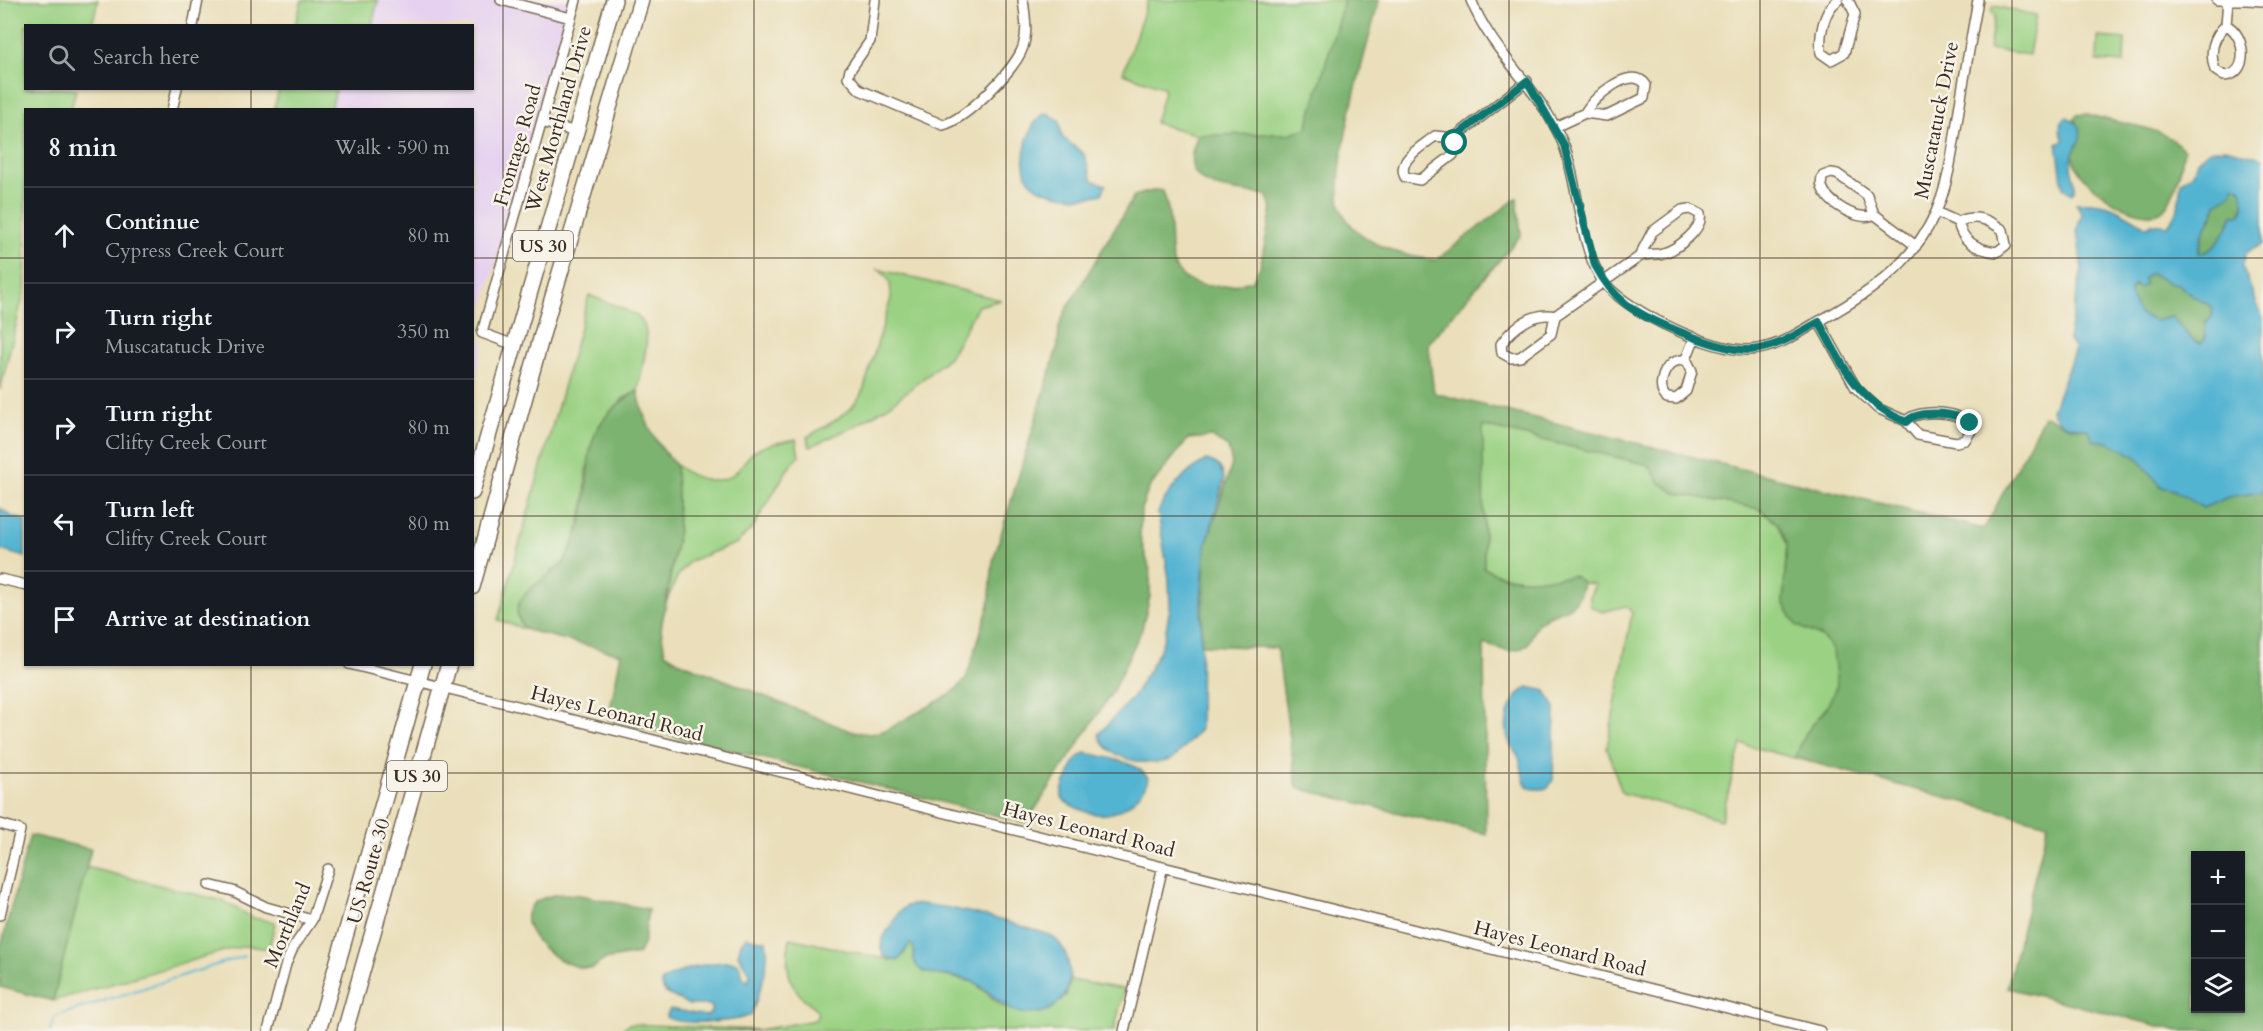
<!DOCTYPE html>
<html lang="en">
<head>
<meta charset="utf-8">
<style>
	:root { --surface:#171b24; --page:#242831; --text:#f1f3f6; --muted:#9ea1a6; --line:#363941 }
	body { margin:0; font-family:Cardo,serif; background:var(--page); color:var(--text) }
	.controls { position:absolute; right:18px; bottom:18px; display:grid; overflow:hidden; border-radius:0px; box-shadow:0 2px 4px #0004 }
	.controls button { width:54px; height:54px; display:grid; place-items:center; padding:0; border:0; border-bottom:2px solid var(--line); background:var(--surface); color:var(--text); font:30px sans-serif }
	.stop { position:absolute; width:18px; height:18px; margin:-14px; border:4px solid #0f766e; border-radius:50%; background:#fff }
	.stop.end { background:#0f766e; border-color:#fff; box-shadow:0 2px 6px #0008 }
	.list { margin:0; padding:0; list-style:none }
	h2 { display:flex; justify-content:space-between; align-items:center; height:78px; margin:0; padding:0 24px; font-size:26px }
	h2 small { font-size:20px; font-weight:400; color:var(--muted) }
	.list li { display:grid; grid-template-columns:39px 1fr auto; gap:18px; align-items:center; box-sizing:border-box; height:96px; padding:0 24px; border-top:2px solid var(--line) }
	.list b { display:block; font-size:22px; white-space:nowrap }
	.list p { margin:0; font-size:20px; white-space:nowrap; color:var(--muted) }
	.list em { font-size:20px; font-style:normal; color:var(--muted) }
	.icon { flex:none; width:33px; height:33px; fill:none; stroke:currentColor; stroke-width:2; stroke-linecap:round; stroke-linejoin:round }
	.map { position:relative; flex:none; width:2263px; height:1031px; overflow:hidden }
	.search { position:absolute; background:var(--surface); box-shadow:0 2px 4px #0004; left:24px; top:24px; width:450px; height:66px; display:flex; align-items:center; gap:15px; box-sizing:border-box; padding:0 21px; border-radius:0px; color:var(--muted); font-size:22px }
	.panel { position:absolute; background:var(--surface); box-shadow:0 2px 4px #0004; left:24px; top:108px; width:450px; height:558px; border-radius:0px }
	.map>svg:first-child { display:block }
	.built { fill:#e6d2f0 }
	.green { fill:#9ad182; stroke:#6a7e50; stroke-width:1.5 }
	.forest { fill:#7bb370; stroke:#5b6e47; stroke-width:1.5; fill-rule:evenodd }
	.water { fill:#53b4d2; stroke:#476f78; stroke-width:1.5; fill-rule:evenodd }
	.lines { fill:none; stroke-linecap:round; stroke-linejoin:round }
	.stream { stroke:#53b4d2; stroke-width:2 }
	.minor-casing { stroke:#786955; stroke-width:12 }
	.trunk-casing { stroke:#786955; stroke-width:18 }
	.minor { stroke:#fff; stroke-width:9 }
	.trunk { stroke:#fff; stroke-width:15 }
	.route { stroke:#0f766e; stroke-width:8 }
	.grid { fill:none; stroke:#3b2a1e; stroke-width:1.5; stroke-opacity:0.55 }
	.labels { text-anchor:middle; stroke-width:5; stroke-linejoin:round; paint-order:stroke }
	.shield { fill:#f7f3e8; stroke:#73665b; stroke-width:1.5 }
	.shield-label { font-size:18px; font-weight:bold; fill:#3b2a1e }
	.street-label { font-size:20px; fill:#3b2a1e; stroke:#f7f3e8 }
</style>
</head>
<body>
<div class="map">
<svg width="2263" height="1031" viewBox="0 0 2263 1031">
	<rect width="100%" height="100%" fill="#f7f3e8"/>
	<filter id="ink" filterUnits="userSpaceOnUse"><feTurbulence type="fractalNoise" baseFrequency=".0167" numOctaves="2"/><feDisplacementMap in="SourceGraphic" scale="12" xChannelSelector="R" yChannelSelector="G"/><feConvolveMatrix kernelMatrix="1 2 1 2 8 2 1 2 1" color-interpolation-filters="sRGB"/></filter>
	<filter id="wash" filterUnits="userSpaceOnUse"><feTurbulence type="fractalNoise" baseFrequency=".008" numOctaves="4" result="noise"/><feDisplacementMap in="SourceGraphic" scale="24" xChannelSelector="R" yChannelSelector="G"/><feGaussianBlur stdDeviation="1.35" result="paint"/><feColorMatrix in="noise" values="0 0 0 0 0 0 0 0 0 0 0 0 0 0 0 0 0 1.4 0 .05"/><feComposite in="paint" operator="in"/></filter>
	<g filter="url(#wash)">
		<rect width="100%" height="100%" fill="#eadfba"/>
		<!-- built -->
		<path class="built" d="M378 0H571L474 339 484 342 473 386 472 110H331L336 89 472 88V26L372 25Z"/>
		<!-- green -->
		<path class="green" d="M0 0H98L92 25 26 26V88L76 89 71 109 26 110 25 289 0 390Z
			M302 0H378L372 25H295Z
			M1148 0H1344L1307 128 1288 134 1198 135 1155 123 1165 88 1123 73Z
			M1994 6 2036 15 2029 55 1989 49 1995 15 1991 12Z
			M2098 37 2125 39 2124 63 2097 61Z
			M279 89V88L336 89 331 109H274Z
			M877 269 1001 300 978 306 950 356 929 374 887 407 855 426 810 447 807 437C830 423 853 414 864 388L891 298C891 284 890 276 877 269Z
			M589 295C604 302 625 307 638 317 656 331 640 371 638 391L622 399 586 470 585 500 576 537 563 564 551 571 521 624 527 630 498 620Z
			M1482 425 1649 465 1660 483 1676 493 1760 509 1778 524 1787 544 1783 602 1796 625 1822 637 1834 651 1837 686 1827 707 1806 733 1795 758 1741 744 1721 820 1622 793 1607 748 1632 613 1626 606 1602 612 1590 606V596L1595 584 1583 583 1574 576C1544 579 1510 584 1484 568Z
			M796 439 799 456 787 470 754 526 737 543 690 561 677 577 666 603 678 532 676 465C691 478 720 488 736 472 743 465 747 456 755 451 766 443 784 442 796 439Z
			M86 867 223 901 253 918 275 922 269 949 248 946 231 949 53 1001Z
			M790 938 890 960 903 955 910 944 913 946C915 958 911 962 922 971L973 982 1003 1007 1066 996 1071 980 1124 989 1114 1031H620L629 1024 759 1030 815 1020 818 1013C813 1004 808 1003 801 996 785 979 786 959 790 938Z"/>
		<!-- forest -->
		<path class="forest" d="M1344 0H1379C1369 41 1327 177 1342 211 1357 244 1404 257 1436 260L1517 198 1521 235 1428 344 1434 393 1984 529 2044 416C2053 418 2058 422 2067 426 2074 429 2082 427 2090 431L2093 440 2108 442 2136 456 2162 487 2174 490 2203 508 2228 497 2263 492V1031H2179L2007 988 2048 824 1795 758 1806 733 1827 707 1837 685 1833 651 1822 637 1796 625 1783 602 1787 544 1778 524 1760 509 1676 493 1660 483 1649 465 1483 426 1484 568C1510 584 1544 579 1574 576L1583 583C1576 618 1556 605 1538 624 1530 633 1533 644 1520 649 1507 654 1496 647 1484 644L1486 834 1297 788 1277 648 1201 645 1205 549 1232 464 1228 447 1211 437 1188 439 1149 488 1141 509 1140 537 1150 570V596L1142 629 1112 693 1026 823 608 720 621 654 527 630C496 600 547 580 562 565 568 559 572 547 575 540 602 479 564 433 638 391 643 420 655 444 676 465L678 532 661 629 665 653 678 661 850 731 870 734 886 730 951 694 966 679 989 605 993 561 1058 345 1059 326 1066 310 1134 196 1156 190 1163 191C1171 212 1170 229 1171 250 1173 293 1222 289 1252 281L1260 267 1272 208 1266 195C1230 189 1172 192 1198 135L1288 134 1307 128ZM2196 856H2240V1008H2196Z
			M2088 114C2119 126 2161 123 2184 150 2182 165 2174 205 2160 212 2136 224 2078 183 2073 158 2070 149 2075 132 2076 122L2073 120 2077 115Z
			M2233 186 2241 188C2245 197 2244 208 2240 215H2233C2226 230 2218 253 2199 253L2203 231 2212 218 2217 203Z
			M2150 273 2169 283H2179C2185 293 2204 300 2213 308L2212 317 2205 322V338L2200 344 2194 341 2172 317 2155 321 2139 314 2129 291Z
			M30 835 91 849 53 1001 0 987V950Z
			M562 894 580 895 648 909 644 943 638 954 604 960 593 968C550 972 486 902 562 894Z"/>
		<!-- water -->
		<path class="water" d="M1047 113 1059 120 1062 137 1084 154 1092 180 1106 185 1102 194C1083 200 1040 197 1028 178 1017 163 1029 118 1047 113Z
			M2067 117C2073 120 2078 123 2080 130 2083 142 2071 150 2071 162 2070 174 2079 183 2072 194L2063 188 2057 143 2064 140 2060 131 2061 121Z
			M2225 148 2263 158V244L2247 252 2242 266 2263 319V492L2228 497 2203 508 2174 490 2162 487 2136 456 2108 442 2093 440 2090 431C2074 424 2059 429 2052 410L2075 349 2068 339 2082 269 2077 229 2082 214 2076 203C2109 201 2120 210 2147 227L2152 224 2168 226 2178 209 2181 182 2193 174 2197 161 2203 155 2210 150ZM2233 186 2241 188 2244 208 2240 215H2233C2226 230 2218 253 2199 253 2198 232 2213 221 2217 203L2232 193ZM2150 273 2169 283 2179 284C2185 293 2203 300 2213 308L2212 317C2202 325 2206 327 2205 338L2201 344 2194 341 2172 317 2155 321 2139 314 2129 291 2134 285 2139 288 2145 285 2144 278Z
			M1206 460C1219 463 1222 468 1224 480L1205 549 1201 603 1200 729C1196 735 1178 755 1172 759 1151 769 1105 759 1099 734L1133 697 1159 652 1165 635 1170 608 1169 579 1158 513C1166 491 1186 472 1206 460Z
			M0 508 13 517 25 520V557L0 550Z
			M1528 687 1546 691 1555 708 1553 780 1548 788C1518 794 1526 778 1519 758 1518 753 1513 750 1511 746 1501 725 1508 699 1528 687Z
			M1086 753C1104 757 1137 761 1148 778 1147 787 1142 792 1136 798 1118 816 1100 819 1077 808 1071 805 1064 803 1062 797 1060 790 1066 781 1069 775 1073 765 1075 758 1086 753Z
			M921 904C957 908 989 916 1024 927 1033 930 1046 932 1054 938 1067 947 1073 973 1068 988 1064 1000 1052 1011 1039 1013 1006 1020 995 991 971 981 955 975 937 977 922 971 911 962 915 958 913 946L910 944 898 961 883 956 881 948 883 938 899 912 906 906Z
			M746 937 766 941C771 964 759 994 751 1015 735 1022 679 1026 666 1017L670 1009 707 1016 713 1010 710 1005H689L664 992 661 983C670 971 727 956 739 964L743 977 748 982 750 973 738 955 741 943Z"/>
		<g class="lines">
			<!-- stream -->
			<path class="stream" d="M50 1031 54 1018 59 1015 244 956"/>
		</g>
	</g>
	<g filter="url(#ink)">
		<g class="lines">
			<!-- minor casing -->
			<g class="minor-casing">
				<path id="minor" d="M501 0 571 18
					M875 0 870 41 850 70 848 77 860 90 943 125C966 119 1015 70 1023 47 1028 31 1025 16 1023 0
					M1471 0C1492 54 1543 91 1564 146 1579 185 1580 255 1606 285 1631 313 1711 351 1749 350 1773 349 1794 336 1814 324 1864 297 1912 266 1936 212 1949 182 1953 148 1958 116 1964 77 1971 39 1978 0
					M1838 0C1823 11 1819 36 1821 53L1831 60 1844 53 1855 14 1848 0
					M2217 0H2246
					M2247 0 2263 1
					M2226 25C2246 34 2250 75 2224 76L2215 70C2209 53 2213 37 2226 25L2228 0
					M193 26 198 0
					M172 110 177 88
					M542 122 576 132
					M1555 127 1585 113 1607 116 1644 98 1646 85C1632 64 1593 97 1585 113
					M1454 138 1453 155 1420 180 1405 177C1396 160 1423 146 1435 136L1454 138 1527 81
					M1936 212 1958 222C1962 242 1978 250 1997 252L2006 245 2003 230C1988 219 1975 214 1958 222
					M1874 214C1860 225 1812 196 1823 176L1831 173 1837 174 1867 195 1874 214 1916 246
					M1555 316 1551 334 1520 357 1511 358 1502 353 1501 344C1513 327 1534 311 1555 316L1639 257C1648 252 1654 256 1663 253 1676 250 1704 229 1700 214L1690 209 1682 210 1652 232 1639 257
					M1819 322 1856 388 1877 408 1906 421 1918 435 1956 442 1965 440 1972 429C1965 410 1918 408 1906 421
					M514 345 482 333 576 0
					M1686 359 1692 371 1686 391 1676 399 1667 398C1657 390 1662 371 1672 363 1675 361 1681 360 1686 359L1695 337
					M0 579 26 585
					M349 664 1820 1031
					M0 824 20 830 0 915
					M209 885 233 891 266 907 312 920
					M268 1031 286 964 293 948 312 920 328 869
					M1124 1031 1163 866"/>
			</g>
			<!-- trunk casing -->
			<g class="trunk-casing">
				<path id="trunk" d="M472 492 614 0
					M472 587 547 317 641 0
					M318 1031 423 664
					M345 1031 449 664"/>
			</g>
			<!-- minor -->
			<use href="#minor" class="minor"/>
			<!-- trunk -->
			<use href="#trunk" class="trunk"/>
		</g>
	</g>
	<g class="lines" filter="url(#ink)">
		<!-- route -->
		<path class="route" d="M1455 143 1454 138 1527 81 1564 145 1595 265C1603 280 1612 293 1626 304 1649 322 1723 352 1751 350 1776 348 1797 334 1819 322 1843 366 1857 401 1906 422 1918 409 1957 412 1970 423"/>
	</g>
	<!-- grid -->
	<path class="grid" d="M251 0V26M503 0V1031M754 0V1031M1006 0V1031M1257 0V1031M1509 0V1031M1760 0V1031M2012 0V1031M251 88V110M0 258H26M472 258H2263M0 516H26M472 516H2263M251 664V1031M0 773H2263"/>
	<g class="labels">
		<!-- shield labels -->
		<g class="shield">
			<rect x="513" y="231" width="60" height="30" rx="4.5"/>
			<rect x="387" y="761" width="60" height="30" rx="4.5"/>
		</g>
		<g class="shield-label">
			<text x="543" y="252">US 30</text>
			<text x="417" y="782">US 30</text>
		</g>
		<!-- street labels -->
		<g class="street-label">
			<text transform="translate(558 119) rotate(-74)" y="7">West Morthland Drive</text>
			<text transform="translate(1936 120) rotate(-79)" y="7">Muscatatuck Drive</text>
			<text transform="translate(517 145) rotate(-74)" y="7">Frontage Road</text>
			<text transform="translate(617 713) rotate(14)" y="7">Hayes Leonard Road</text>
			<text transform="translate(1089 829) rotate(14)" y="7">Hayes Leonard Road</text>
			<text transform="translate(368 871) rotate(-74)" y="7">US Route 30</text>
			<text transform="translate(287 925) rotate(-67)" y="7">Morthland</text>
			<text transform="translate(1560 948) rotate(14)" y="7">Hayes Leonard Road</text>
		</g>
	</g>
</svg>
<div class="controls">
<button>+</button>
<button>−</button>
<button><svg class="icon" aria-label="layers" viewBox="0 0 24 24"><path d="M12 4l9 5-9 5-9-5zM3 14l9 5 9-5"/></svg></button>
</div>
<div class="stop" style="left:1455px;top:143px"></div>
<div class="stop end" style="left:1970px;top:423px"></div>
<div class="search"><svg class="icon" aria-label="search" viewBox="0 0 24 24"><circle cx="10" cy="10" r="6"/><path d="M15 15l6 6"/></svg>Search here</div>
<section class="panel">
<h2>8 min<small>Walk · 590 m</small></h2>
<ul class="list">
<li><svg class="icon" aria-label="ahead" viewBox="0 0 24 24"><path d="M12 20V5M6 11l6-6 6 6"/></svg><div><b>Continue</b><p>Cypress Creek Court</p></div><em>80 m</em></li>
<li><svg class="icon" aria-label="right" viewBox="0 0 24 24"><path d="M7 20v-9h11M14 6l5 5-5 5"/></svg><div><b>Turn right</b><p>Muscatatuck Drive</p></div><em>350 m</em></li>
<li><svg class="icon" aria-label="right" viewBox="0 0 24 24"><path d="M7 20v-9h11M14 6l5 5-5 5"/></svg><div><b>Turn right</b><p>Clifty Creek Court</p></div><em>80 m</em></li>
<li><svg class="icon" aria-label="left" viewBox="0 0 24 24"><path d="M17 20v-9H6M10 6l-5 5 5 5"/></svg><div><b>Turn left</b><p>Clifty Creek Court</p></div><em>80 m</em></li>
<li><svg class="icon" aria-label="arrive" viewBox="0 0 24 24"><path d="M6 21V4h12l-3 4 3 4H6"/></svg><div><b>Arrive at destination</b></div></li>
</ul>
</section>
</div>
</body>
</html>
